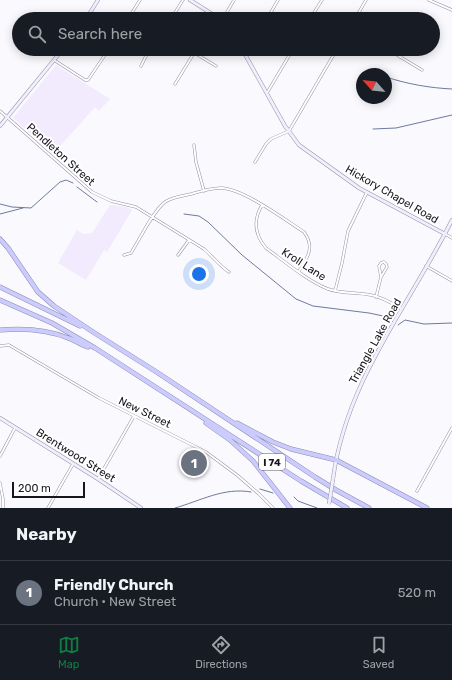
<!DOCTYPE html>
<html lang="en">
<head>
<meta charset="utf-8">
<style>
	:root { --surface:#171b24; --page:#20242c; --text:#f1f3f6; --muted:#9ea1a6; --line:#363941; --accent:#0b8043 }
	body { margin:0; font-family:Rubik,sans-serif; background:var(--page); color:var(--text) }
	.compass { position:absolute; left:356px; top:68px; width:36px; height:36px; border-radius:50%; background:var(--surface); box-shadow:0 2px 10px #0003; rotate:297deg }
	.scale { position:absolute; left:12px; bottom:10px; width:73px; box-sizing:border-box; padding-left:4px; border:2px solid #19151d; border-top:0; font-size:11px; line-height:14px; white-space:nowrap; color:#19151d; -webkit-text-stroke:3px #fff; paint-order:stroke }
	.you { position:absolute; left:199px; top:274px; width:14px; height:14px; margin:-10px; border:3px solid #fff; border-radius:50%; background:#1a73e8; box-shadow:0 0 0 6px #1a73e833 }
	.badge { display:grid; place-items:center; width:26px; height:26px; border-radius:50%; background:var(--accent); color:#fff; font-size:13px; font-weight:700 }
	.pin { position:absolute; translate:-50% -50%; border:2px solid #fff; box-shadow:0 1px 4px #0006 }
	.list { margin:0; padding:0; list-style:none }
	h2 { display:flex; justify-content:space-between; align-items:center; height:52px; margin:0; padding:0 16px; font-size:17px }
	h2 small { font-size:13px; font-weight:400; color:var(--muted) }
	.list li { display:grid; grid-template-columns:26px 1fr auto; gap:12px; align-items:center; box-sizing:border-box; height:64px; padding:0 16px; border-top:1px solid var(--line) }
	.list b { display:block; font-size:15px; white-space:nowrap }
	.list p { margin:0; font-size:13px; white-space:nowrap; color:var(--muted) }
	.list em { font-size:13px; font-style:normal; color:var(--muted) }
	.icon { flex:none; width:22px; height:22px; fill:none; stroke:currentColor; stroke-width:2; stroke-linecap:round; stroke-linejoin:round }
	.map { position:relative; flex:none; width:452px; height:508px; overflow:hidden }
	.search { position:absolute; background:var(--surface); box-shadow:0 2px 10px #0003; left:12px; right:12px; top:12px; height:44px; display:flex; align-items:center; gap:10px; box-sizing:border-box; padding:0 14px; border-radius:22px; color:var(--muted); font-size:15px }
	.sheet { height:116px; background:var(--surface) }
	nav { display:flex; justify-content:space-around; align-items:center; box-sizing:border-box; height:56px; border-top:1px solid var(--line); background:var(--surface); font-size:11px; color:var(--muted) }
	nav a { display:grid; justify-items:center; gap:2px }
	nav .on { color:var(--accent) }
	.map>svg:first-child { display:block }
	.built { fill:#f2ebfd }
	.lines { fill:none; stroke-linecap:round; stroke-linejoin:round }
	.stream { stroke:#6e7a9e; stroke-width:1 }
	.street-casing { stroke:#9990a5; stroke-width:3 }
	.secondary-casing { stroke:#9990a5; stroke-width:4 }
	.highway-casing { stroke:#8d8baf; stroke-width:5 }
	.street { stroke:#fff; stroke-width:2 }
	.secondary { stroke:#f0effe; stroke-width:3 }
	.highway { stroke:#cccbfd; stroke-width:4 }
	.secondary-bridge-casing { stroke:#9990a5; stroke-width:4; stroke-linecap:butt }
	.secondary-bridge { stroke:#f0effe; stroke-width:3 }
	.labels { text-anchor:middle; stroke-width:4; stroke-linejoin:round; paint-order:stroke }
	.shield { fill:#fff; stroke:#5e5b61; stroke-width:1 }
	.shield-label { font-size:10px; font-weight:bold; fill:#19151d }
	.street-label { font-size:11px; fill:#19151d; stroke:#fff }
</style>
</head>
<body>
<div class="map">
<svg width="452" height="508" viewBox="0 0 452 508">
	<rect width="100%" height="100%" fill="#faf9fd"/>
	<!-- built -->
	<path class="built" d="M56 65 110 99 99 111 95 107 53 154 13 118Z
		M110 205 126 207 132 210 107 252 104 250 86 280 58 263 77 230 83 234 92 233Z"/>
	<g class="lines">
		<!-- stream -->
		<path class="stream" d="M386 77C407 84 430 88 452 89
			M373 129 396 128 452 115
			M77 187 97 202
			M0 204 12 207 31 208 60 182 66 180 73 183
			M0 214 23 208
			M184 214 199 216 208 222 242 255 296 299 313 306 369 313 383 316 388 321
			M398 325 405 320 424 324 452 323
			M260 489 273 493
			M294 497 298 501 317 508
			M175 508C200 501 224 487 251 492"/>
		<!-- street casing -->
		<g class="street-casing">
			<path id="street" d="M429 0 452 10
				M91 12 101 19
				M128 19 140 0
				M171 19 183 0
				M223 19 234 0
				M267 19 278 0
				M310 19 322 0
				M355 19 366 0
				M188 49 216 66
				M387 49 422 70
				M149 50 153 49
				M246 55 249 49
				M400 57 405 49
				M54 60 85 80H88L109 49
				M141 66 149 50
				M175 84 194 53
				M267 93 293 49
				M0 111 92 192 111 201 136 207 204 249C213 257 220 266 229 272
				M194 145 196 162 204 191
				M255 162 266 144 271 139 289 131 337 49
				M262 205C253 220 255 235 266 248 284 261 309 282 328 289 342 294 357 292 371 295 382 297 392 303 402 309
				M445 234 452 238
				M124 255 131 253C140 239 153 211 165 202 172 197 182 196 191 194 201 191 211 188 221 188 244 189 284 219 304 232 315 247 308 257 299 271
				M178 255 189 240
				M426 266 452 281
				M335 291 342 263 348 231 367 192
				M376 297 381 277 379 266 381 263 384 262 386 264 387 267 381 277
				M0 346 9 345 99 398 206 452 237 475 259 494 273 508
				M0 456 15 428
				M98 479 134 416
				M0 483 3 499V508
				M417 491 452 428
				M48 508 73 464"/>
		</g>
		<!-- secondary casing -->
		<g class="secondary-casing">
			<path id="secondary" d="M190 0 220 19
				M86 19 98 0
				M242 49 285 126 299 145 359 188 445 234
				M0 126 63 49
				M0 418 98 479 141 508
				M333 479C346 380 409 306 452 220"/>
		</g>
		<!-- highway casing -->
		<g class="highway-casing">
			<path id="highway" d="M0 239 8 248 38 292 54 306 93 332 155 371 315 477 336 490 369 508
				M0 287 80 326
				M0 300 52 323 95 348 301 481 347 508
				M0 330C24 328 46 329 68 338 75 340 81 345 88 347
				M206 423 230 440 253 461 290 508
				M237 423 273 442 291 449 336 460 427 508"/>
		</g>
		<!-- street -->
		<use href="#street" class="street"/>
		<!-- secondary -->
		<use href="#secondary" class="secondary"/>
		<!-- highway -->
		<use href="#highway" class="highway"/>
		<!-- secondary-bridge casing -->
		<g class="secondary-bridge-casing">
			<path id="secondary-bridge" d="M329 504 333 479"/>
		</g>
		<!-- secondary-bridge -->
		<use href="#secondary-bridge" class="secondary-bridge"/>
	</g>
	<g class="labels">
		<!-- shield labels -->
		<rect class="shield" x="259" y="454" width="26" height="16" rx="3"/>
		<g class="shield-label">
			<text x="272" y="466">I 74</text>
		</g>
		<!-- street labels -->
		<g class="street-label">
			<text transform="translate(61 154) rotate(42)" y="4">Pendleton Street</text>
			<text transform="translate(392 194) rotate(30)" y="4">Hickory Chapel Road</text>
			<text transform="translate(304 264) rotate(33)" y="4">Kroll Lane</text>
			<text transform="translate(375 341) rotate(-61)" y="4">Triangle Lake Road</text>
			<text transform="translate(145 412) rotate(26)" y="4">New Street</text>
			<text transform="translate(76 455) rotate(32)" y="4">Brentwood Street</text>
		</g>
	</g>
</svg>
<svg class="compass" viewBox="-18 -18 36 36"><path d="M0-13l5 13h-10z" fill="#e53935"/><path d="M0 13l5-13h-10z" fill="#9ea1a6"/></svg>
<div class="scale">200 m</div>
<div class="you"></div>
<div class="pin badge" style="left:194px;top:463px;background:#6b7280">1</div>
<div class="search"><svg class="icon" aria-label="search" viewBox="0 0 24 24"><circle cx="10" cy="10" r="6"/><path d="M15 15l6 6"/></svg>Search here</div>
</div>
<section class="sheet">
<h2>Nearby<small></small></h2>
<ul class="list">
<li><span class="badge" style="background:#6b7280">1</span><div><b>Friendly Church</b><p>Church · New Street</p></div><em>520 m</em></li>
</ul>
</section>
<nav>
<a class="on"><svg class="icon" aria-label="map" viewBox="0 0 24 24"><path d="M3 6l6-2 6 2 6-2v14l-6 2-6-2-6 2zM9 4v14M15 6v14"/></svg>Map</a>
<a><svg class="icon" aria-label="directions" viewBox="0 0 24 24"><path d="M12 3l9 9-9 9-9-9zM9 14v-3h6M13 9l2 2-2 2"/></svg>Directions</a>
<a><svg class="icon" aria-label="saved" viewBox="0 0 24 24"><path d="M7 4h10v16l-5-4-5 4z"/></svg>Saved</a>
</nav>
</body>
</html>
